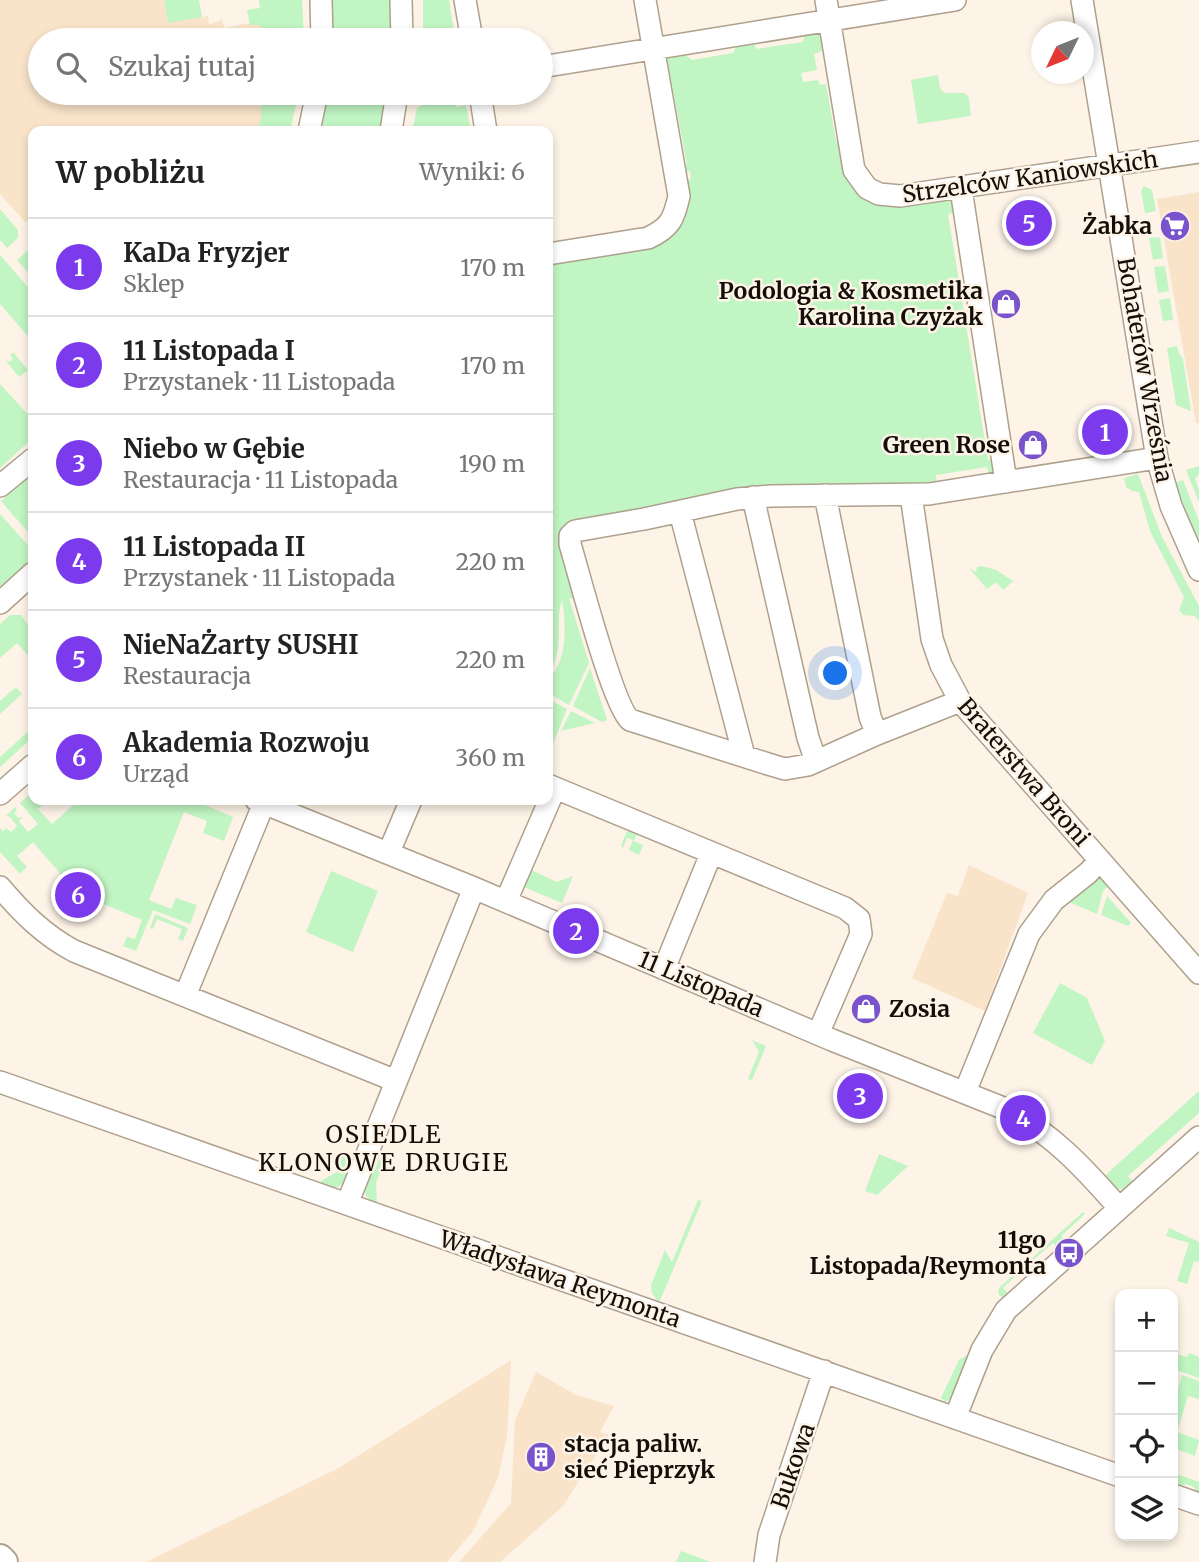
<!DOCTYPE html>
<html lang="pl">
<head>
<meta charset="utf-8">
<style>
	:root { --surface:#fff; --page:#f6f6f6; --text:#222; --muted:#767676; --line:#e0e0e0; --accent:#7c3aed }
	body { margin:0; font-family:Merriweather,serif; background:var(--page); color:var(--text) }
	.controls { position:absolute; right:21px; bottom:21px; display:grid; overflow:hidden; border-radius:14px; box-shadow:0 4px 10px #0003 }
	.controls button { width:63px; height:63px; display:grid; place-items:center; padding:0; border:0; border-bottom:2px solid var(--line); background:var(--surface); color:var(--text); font:35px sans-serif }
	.compass { position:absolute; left:1031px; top:21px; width:63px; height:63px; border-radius:50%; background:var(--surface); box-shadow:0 4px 10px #0003; rotate:227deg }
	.you { position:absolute; left:836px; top:674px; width:24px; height:24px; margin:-18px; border:5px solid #fff; border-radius:50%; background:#1a73e8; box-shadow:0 0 0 10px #1a73e833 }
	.badge { display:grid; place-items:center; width:46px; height:46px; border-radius:50%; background:var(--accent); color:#fff; font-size:23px; font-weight:700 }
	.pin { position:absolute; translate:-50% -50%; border:4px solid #fff; box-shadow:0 2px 7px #0006 }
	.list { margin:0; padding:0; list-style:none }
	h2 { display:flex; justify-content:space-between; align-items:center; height:91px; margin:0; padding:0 28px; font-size:30px }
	h2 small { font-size:23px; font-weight:400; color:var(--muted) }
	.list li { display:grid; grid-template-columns:46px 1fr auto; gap:21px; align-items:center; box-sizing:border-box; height:98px; padding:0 28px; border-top:2px solid var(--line) }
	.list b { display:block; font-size:26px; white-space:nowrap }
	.list p { margin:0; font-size:23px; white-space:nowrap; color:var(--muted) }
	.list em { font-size:23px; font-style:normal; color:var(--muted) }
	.icon { flex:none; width:38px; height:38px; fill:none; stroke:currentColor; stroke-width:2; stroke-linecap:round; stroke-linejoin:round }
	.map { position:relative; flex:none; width:1199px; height:1562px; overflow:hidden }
	.search { position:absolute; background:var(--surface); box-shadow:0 4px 10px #0003; left:28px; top:28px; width:525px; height:77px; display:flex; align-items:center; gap:18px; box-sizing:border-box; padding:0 24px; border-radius:38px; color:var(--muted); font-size:26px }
	.panel { position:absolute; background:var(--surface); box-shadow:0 4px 10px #0003; left:28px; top:126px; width:525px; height:679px; border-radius:14px }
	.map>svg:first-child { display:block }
	.built { fill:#f9e4ca }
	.green { fill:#c1f5c3 }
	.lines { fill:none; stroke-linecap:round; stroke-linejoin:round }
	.minor-casing { stroke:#afa08d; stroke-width:24 }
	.major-casing { stroke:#afa08d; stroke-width:30 }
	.minor { stroke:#fff; stroke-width:21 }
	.major { stroke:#fff; stroke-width:26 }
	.labels { text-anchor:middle; stroke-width:5; stroke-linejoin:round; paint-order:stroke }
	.street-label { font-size:23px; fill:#140e08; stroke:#fdf3e7 }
	.poi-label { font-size:23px; font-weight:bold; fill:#140e08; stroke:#fdf3e7; text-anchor:end }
	.neighbourhood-label { font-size:24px; letter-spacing:2px; fill:#140e08; stroke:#fdf3e7 }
</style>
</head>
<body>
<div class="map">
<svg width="1199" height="1562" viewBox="0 0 1199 1562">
	<rect width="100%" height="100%" fill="#fdf3e7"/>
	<!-- built -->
	<path class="built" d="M0 0H164L168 22 208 16 209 25 222 19 224 28 280 17 278 40H40V93H273L265 131H33V217L26 223 0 194Z
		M1199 192V423H1196L1157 199Z
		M969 865 1028 893 985 1011 912 978 947 893 958 896Z
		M511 1360 507 1436 498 1478 473 1531 447 1562H146L337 1469Z
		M536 1372 576 1395 614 1406 600 1432 609 1435 563 1506 500 1562H459L511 1503 515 1420Z"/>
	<!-- green -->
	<path class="green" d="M164 0H199L202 17 168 23Z
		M259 0H302L304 40H262L260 25H250L247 10 260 8Z
		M328 0H394L395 40H330Z
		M423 0H449L455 38 447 40H423Z
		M824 31 825 50 814 54 817 70 801 73 803 82 818 80 820 85 826 84 836 141H838L843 128 867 193 950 195 958 212 948 214 988 460H998L996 470 990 477 987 467 936 475 937 487 570 526 576 600 569 598 589 663 569 705 548 693V679C568 662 566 623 562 600 554 623 566 652 548 672V259L654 242 681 182 691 179 690 171 679 173 687 165 670 74 659 70 668 55 681 52 692 60 733 53 738 43H754L756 49 803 42 805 34Z
		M938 75 940 88 944 93H965L969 98 971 116 918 124 911 80Z
		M258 93H299L290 131H255C265 120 260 106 258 93Z
		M325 93H390L383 131H318Z
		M442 93H453L456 107 466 105 471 131H412L417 108Z
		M1144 186 1152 190 1156 211 1145 213 1141 191Z
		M0 209 18 230V238L7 248 0 240Z
		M1160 237 1163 258 1153 260 1149 238Z
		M28 250 33 256V278L17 260Z
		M0 255 33 293V342L0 304Z
		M1165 266 1169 291 1158 293 1154 267Z
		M1170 298 1173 320 1163 321 1159 300Z
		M1177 346 1179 354 1183 359 1191 411 1176 405 1167 348Z
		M13 352 28 370 19 377 5 360 10 362 13 358 10 356Z
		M0 384 33 420V438L0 468Z
		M1199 466V474L1195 479 1199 490V502L1186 470Z
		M33 473V538L1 501Z
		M1138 474 1162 537 1199 606V621L1195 616 1183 615 1179 610 1184 597 1150 531 1139 492 1132 491 1126 487 1124 478Z
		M1183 480 1199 521V540L1174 483Z
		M0 514 33 551V558L0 588Z
		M982 566 996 570 1013 581 1003 590 996 582 987 589 969 568 976 572 977 567Z
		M10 615H21L33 632V661L17 643 0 658V624Z
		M590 668 607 720 602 722 573 706Z
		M16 687 22 694 0 714V701Z
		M548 699 567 709 548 756Z
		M571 711 595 723 561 731Z
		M33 727V737L0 767V757Z
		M33 791V800H48L38 809 52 824 79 800H193L233 817 224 841 203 833 207 821 184 812 149 900 171 909 176 898 197 905 190 924 153 910 136 951 123 946 127 937 135 939 142 920 89 898 78 886H71L33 842 17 856 27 867 20 874 0 852V828L3 831 6 828 11 832 17 826 10 817 6 816 15 807 17 810 14 813 18 818 23 817 19 821 28 832 38 824 20 803Z
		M630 830 638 831 634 841 643 845 639 855 629 850 633 840 627 838 623 848 621 846 626 833Z
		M531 870 557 882 573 876 562 903 524 887Z
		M331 871 378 891 353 952 306 932Z
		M1098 878 1104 879 1109 885 1103 891 1097 914 1069 902Z
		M1107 896 1131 923 1128 926 1101 915Z
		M155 914 188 928 183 941 178 939 182 929 157 919 153 929 150 928Z
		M1060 983 1087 998 1105 1041 1092 1065 1033 1033Z
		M752 1040 766 1046 752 1080 748 1079 759 1052Z
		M1199 1091V1113L1128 1176 1134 1183C1123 1192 1116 1191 1105 1182L1108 1179 1105 1176 1111 1170Z
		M343 1151 355 1164 348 1180 335 1189 320 1185 321 1181 340 1170 338 1166Z
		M879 1154 908 1166 877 1195 865 1191Z
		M380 1158 386 1161 376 1182 377 1205C363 1198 363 1188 365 1174L375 1170Z
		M698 1200 702 1201 659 1303 652 1293 651 1285 665 1250 672 1262Z
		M1083 1212 1085 1214 1061 1236 1067 1244 1060 1250 1053 1243 1032 1261 1039 1269 1034 1273 1027 1265 1003 1288 1010 1296 1004 1298 999 1295 998 1290 1001 1286Z
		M1169 1228 1199 1242V1262L1194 1261 1187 1284 1177 1281 1189 1243 1166 1236Z
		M974 1351 956 1395 945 1402 941 1398 959 1360Z
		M1173 1353 1187 1357 1189 1353 1199 1357V1378L1173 1369Z
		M1182 1375 1199 1381V1399L1188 1396 1177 1432 1199 1440 1195 1456 1173 1448V1405Z
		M1173 1473 1199 1482V1496L1194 1487 1186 1484 1178 1488 1173 1480Z
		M681 1551 711 1562H676Z"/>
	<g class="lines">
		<!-- minor casing -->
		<g class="minor-casing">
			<path id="minor" d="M321 0 322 40
				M401 0 402 40
				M465 0 472 40
				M826 0 854 170 867 188 879 194 900 196 1199 152
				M1082 0 1157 458 1171 506 1199 570
				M541 67 955 0
				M480 93 486 131
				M309 131 317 93
				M391 131 397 93
				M961 189 1006 482
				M548 254 648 238C670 228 674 219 679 196L645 0
				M0 486 33 459
				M825 495 870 717 877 734
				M911 495 932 639 941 665 960 701 1199 973
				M753 497 808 738 816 761
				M680 512 744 756
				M0 603 33 573
				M960 701 877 734 808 765 785 769 768 764 630 720C613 706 579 574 570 544V536L575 531 644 519 737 499 771 496 929 494 1157 458
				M548 785 845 908 859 919 861 934 818 1034
				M0 794 33 765
				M256 800 474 888 832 1040 1003 1108C1051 1132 1084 1168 1119 1208
				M389 852 411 800
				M0 887C22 913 44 935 74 951L396 1081
				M506 901 555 788
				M664 969 711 854
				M185 996 264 803
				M0 1082 1120 1476
				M965 1092 1029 934 1054 900 1088 873 1100 860
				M347 1204 474 888
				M955 1418 982 1350 1006 1310 1199 1137
				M1173 1495 1199 1504
				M765 1562 769 1535 824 1371"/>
		</g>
		<!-- major casing -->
		<g class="major-casing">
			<path id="major" d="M0 1558 4 1562"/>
		</g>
		<!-- minor -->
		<use href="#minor" class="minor"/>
		<!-- major -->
		<use href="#major" class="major"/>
	</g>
	<!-- icons -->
	<defs>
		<g id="supermarket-disc" transform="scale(1.575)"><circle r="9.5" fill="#7953cc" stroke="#fdf3e7"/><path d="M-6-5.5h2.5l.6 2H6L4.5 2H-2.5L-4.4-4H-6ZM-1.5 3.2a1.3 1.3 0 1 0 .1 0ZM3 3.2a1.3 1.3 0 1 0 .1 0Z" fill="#fff"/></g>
		<g id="shop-disc" transform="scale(1.575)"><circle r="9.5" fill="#7953cc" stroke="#fdf3e7"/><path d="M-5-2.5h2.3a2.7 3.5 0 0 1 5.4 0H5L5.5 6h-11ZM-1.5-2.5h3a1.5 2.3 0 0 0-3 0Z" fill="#fff"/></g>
		<g id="bus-disc" transform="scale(1.575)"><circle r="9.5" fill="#7953cc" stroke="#fdf3e7"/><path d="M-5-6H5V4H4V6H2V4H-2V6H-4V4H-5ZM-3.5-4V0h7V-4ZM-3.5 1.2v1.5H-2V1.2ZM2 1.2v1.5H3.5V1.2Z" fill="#fff"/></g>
		<g id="building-disc" transform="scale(1.575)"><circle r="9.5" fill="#7953cc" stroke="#fdf3e7"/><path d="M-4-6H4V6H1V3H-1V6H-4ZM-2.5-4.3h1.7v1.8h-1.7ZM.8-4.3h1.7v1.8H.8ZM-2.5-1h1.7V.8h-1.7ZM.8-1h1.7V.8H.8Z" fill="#fff"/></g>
	</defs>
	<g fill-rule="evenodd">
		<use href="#supermarket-disc" x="1175" y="226"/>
		<use href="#shop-disc" x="1006" y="304"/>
		<use href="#shop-disc" x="1033" y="445"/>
		<use href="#shop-disc" x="866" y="1009"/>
		<use href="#bus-disc" x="1069" y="1253"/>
		<use href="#building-disc" x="541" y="1457"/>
	</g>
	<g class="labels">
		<!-- street labels -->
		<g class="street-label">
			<text transform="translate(1030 177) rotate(-8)" y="8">Strzelców Kaniowskich</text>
			<text transform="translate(1145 370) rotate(80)" y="8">Bohaterów Września</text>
			<text transform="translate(1024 772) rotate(49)" y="8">Braterstwa Broni</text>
			<text transform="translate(701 984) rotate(23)" y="8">11 Listopada</text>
			<text transform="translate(560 1279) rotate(19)" y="8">Władysława Reymonta</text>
			<text transform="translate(793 1466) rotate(-71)" y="8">Bukowa</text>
		</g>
		<!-- poi labels -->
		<g class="poi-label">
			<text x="1152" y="234">Żabka</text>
			<text x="983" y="299">Podologia &amp; Kosmetika<tspan x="983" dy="26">Karolina Czyżak</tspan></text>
			<text x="1010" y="453">Green Rose</text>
			<text x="889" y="1017" text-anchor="start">Zosia</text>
			<text x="1046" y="1248">11go<tspan x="1046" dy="26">Listopada/Reymonta</tspan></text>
			<text x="564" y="1452" text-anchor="start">stacja paliw.<tspan x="564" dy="26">sieć Pieprzyk</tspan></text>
		</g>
		<!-- neighbourhood labels -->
		<g class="neighbourhood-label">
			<text x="384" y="1143">OSIEDLE<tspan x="384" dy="28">KLONOWE DRUGIE</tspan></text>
		</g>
	</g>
</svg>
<div class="controls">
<button>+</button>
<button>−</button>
<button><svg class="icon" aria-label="locate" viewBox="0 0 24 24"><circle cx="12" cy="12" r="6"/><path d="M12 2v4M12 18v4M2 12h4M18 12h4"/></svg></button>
<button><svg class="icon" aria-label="layers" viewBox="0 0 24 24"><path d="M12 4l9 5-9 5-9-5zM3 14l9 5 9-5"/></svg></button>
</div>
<svg class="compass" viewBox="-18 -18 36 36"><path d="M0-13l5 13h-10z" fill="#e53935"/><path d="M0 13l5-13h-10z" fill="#767676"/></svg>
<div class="you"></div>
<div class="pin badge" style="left:1105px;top:432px">1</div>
<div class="pin badge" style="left:576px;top:931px">2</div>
<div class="pin badge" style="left:860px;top:1096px">3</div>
<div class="pin badge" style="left:1023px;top:1118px">4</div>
<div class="pin badge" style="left:1029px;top:223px">5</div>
<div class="pin badge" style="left:78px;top:895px">6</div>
<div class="search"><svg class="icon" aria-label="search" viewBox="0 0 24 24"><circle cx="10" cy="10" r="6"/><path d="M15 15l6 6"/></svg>Szukaj tutaj</div>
<section class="panel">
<h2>W pobliżu<small>Wyniki: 6</small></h2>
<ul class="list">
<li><span class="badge">1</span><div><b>KaDa Fryzjer</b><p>Sklep</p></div><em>170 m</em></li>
<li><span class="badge">2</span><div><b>11 Listopada I</b><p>Przystanek · 11 Listopada</p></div><em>170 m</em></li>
<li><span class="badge">3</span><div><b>Niebo w Gębie</b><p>Restauracja · 11 Listopada</p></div><em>190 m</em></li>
<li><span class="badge">4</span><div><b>11 Listopada II</b><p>Przystanek · 11 Listopada</p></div><em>220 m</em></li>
<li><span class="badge">5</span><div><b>NieNaŻarty SUSHI</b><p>Restauracja</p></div><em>220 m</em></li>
<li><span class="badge">6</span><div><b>Akademia Rozwoju</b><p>Urząd</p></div><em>360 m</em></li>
</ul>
</section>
</div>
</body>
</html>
